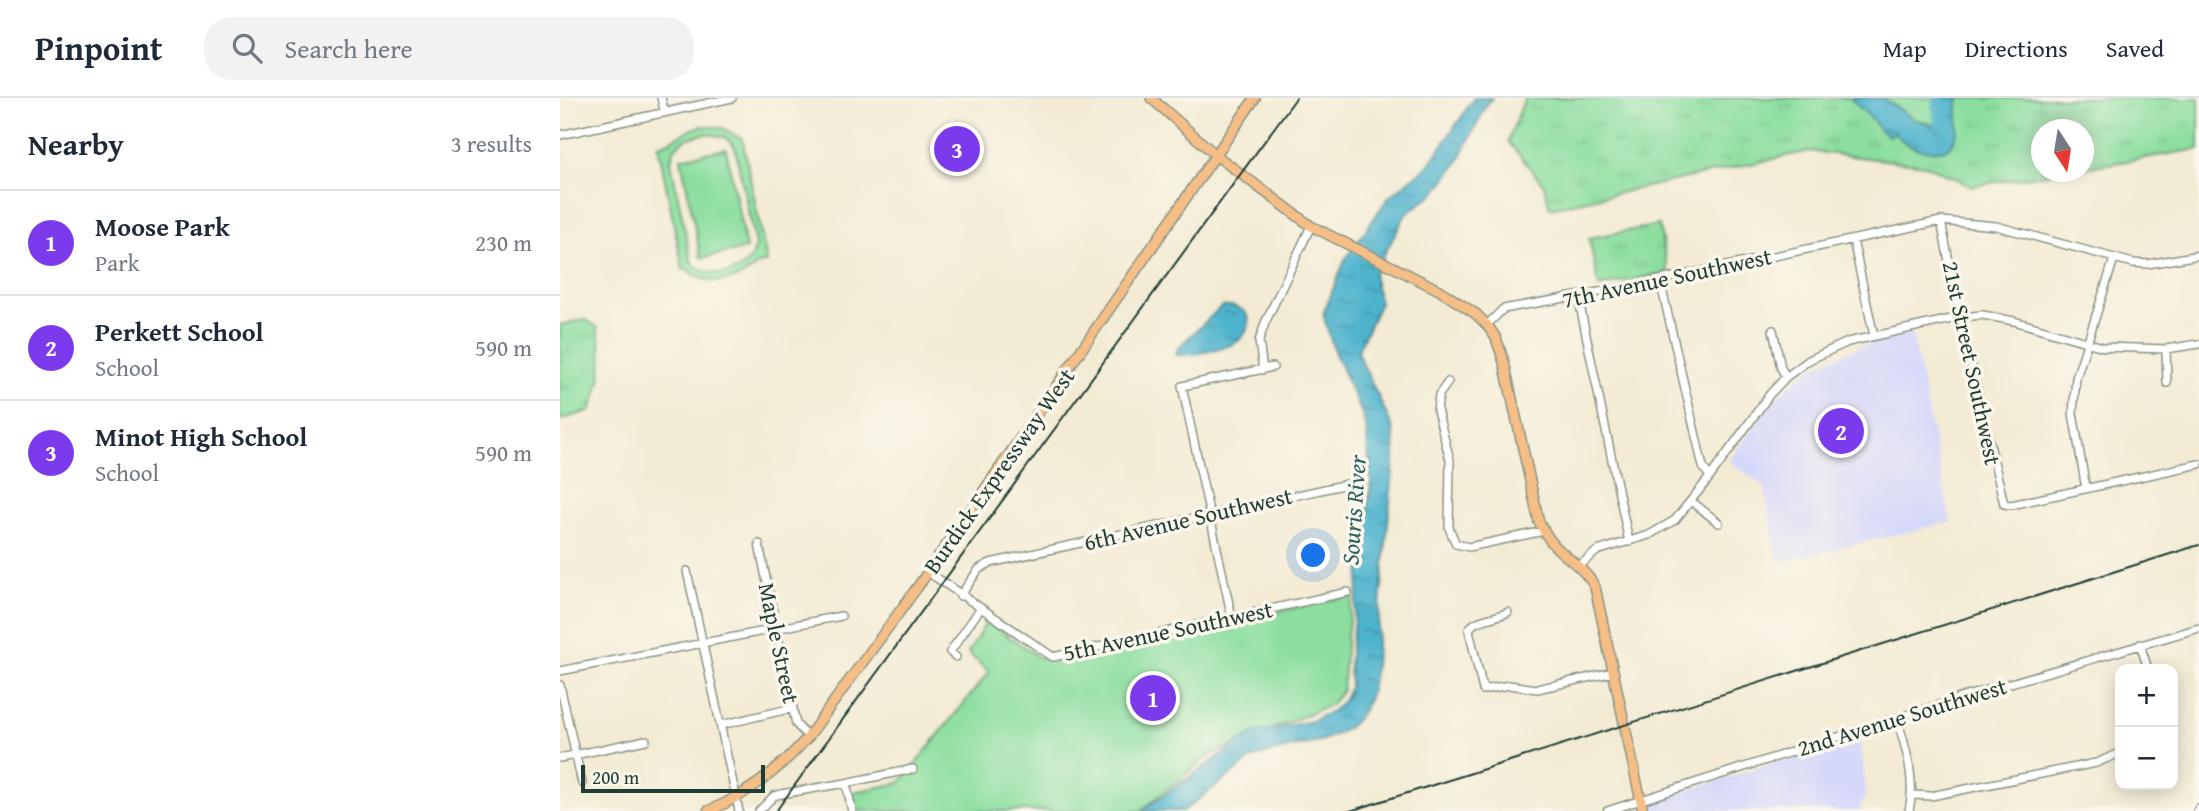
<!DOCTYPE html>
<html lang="en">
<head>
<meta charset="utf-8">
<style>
	:root { --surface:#fff; --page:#f2f2f3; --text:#1f2937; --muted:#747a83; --line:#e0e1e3; --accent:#7c3aed }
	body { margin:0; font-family:"Gentium Book Plus",serif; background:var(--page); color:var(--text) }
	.controls { position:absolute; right:21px; bottom:21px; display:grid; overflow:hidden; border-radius:14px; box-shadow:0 4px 18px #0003 }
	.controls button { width:63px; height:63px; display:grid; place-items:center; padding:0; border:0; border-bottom:2px solid var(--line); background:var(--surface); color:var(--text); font:35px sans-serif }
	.compass { position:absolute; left:1471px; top:21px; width:63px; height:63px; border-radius:50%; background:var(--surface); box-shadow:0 4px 18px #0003; rotate:168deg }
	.scale { position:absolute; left:21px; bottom:18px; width:184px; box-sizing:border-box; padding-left:7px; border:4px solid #1f3d34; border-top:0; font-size:19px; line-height:24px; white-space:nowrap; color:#1f3d34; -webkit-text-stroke:5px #fbf7ec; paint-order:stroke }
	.you { position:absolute; left:754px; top:458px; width:24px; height:24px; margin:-18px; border:5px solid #fff; border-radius:50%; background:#1a73e8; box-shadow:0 0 0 10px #1a73e833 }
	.badge { display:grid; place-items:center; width:46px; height:46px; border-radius:50%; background:var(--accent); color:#fff; font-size:23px; font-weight:700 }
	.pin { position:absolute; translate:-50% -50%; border:4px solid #fff; box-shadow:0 2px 7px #0006 }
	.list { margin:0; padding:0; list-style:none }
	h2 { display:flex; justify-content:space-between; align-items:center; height:91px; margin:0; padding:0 28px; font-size:30px }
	h2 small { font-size:23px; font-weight:400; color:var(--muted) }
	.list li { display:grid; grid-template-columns:46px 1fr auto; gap:21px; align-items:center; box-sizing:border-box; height:105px; padding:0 28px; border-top:2px solid var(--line) }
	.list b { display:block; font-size:26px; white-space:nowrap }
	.list p { margin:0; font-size:23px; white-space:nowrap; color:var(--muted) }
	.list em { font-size:23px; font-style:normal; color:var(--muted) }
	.icon { flex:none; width:38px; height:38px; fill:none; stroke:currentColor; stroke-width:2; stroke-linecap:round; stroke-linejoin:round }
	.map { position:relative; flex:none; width:1639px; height:713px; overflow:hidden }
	header { display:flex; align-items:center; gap:42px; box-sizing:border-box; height:98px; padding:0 35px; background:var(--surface); border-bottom:2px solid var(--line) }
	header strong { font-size:33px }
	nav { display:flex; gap:38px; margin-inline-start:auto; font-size:24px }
	.search { width:490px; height:63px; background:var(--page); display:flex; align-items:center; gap:18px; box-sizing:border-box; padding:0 24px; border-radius:28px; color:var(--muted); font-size:26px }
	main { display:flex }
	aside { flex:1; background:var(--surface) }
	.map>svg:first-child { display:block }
	.built { fill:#d5d8f9 }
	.grass { fill:url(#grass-tufts); stroke:#558e6a; stroke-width:2 }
	.green { fill:#8bde9f; stroke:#558e6a; stroke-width:2; fill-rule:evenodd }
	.water { fill:url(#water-ripples); stroke:#367880; stroke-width:2 }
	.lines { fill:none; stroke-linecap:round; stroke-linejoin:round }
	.river { stroke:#4eb3cd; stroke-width:10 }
	.minor-casing { stroke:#899484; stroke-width:10 }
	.major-casing { stroke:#899484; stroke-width:12 }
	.minor { stroke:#fff; stroke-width:7 }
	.major { stroke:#f6be87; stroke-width:9 }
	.rail { stroke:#1f3d34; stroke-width:2 }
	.labels { text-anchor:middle; stroke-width:7; stroke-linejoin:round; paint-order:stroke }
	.street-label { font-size:23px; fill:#1f3d34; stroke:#fbf7ec }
	.water-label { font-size:24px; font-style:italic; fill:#2d6062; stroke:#fbf7ec }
</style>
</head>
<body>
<header>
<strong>Pinpoint</strong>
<div class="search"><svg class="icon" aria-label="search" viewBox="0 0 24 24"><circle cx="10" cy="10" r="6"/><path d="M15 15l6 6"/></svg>Search here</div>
<nav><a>Map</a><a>Directions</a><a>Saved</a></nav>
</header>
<main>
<aside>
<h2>Nearby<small>3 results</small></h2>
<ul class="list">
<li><span class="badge">1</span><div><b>Moose Park</b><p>Park</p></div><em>230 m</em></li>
<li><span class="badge">2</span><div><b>Perkett School</b><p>School</p></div><em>590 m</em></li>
<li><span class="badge">3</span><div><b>Minot High School</b><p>School</p></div><em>590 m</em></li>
</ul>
</aside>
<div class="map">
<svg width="1639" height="713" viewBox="0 0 1639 713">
	<defs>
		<pattern id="grass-tufts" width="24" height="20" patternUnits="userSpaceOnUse" patternTransform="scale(1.75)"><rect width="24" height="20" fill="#8bde9f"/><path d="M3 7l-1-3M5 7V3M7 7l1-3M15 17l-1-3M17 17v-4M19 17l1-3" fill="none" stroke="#78bf8a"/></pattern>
		<pattern id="water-ripples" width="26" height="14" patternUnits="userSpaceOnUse" patternTransform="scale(1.75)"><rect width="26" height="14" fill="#4eb3cd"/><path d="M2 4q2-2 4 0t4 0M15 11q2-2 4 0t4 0" fill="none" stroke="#4093a7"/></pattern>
	</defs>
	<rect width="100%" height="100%" fill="#fbf7ec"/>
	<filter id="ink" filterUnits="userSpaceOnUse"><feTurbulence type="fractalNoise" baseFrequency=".0143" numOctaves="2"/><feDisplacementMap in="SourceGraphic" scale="14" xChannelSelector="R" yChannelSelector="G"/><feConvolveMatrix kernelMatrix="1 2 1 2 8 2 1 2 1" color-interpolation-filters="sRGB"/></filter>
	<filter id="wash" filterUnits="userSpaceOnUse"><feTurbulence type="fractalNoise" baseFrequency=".00686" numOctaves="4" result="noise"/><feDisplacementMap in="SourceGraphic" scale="28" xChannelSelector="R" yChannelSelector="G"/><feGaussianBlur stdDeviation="1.57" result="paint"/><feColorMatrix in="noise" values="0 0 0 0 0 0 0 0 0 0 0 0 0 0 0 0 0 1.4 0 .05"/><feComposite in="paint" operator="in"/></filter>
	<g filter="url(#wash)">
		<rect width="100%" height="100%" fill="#f3ebd4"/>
		<!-- built -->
		<path class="built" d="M1352 235 1391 424 1218 464 1204 389 1169 363 1212 303 1251 270 1308 245Z
			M1297 638 1301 646 1306 695 1299 713H1091L1089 705Z"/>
		<!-- grass -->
		<path class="grass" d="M965 0H1639V51L1524 70V32H1482V74H1502L1411 88 1366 67 1249 53 990 110 984 87 948 43Z
			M1099 127 1108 174 1039 189 1029 140Z
			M25 221 37 229C44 260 44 284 30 313L0 322V227Z"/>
		<!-- green -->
		<path class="green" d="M143 28 163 30 178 39H182L207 164C193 167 197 169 185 176 167 186 142 187 127 171L123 172 98 47C113 44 125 31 143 28ZM149 36 165 39 175 49 195 146C195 176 148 186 131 163L111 65C111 44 130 37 149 36Z
			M166 51 186 151 141 160 121 60Z
			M793 497 787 537 782 593 770 607 650 657 580 713H297L293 694 340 685 429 574 408 555 427 523 479 559 514 563 683 521Z"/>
		<!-- water -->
		<path class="water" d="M914 0H932L927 6 898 64 877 93 846 116 813 177 820 205 797 254 833 330 835 353C830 405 825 456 820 508 817 536 817 565 811 592 808 604 801 617 793 625 767 649 724 647 693 660L623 713H581L693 635 752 623 774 612 784 602 790 588 789 564 811 383 806 329 802 315 775 256 763 216 785 162 828 100 870 66Z
			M1290 0H1323L1354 21 1374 27 1377 14V0H1399C1393 23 1407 24 1389 50 1368 56 1350 52 1334 35L1329 38 1319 31 1313 22Z
			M662 208C685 205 699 223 680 241 671 251 629 258 616 257L618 250Z"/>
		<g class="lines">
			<!-- river -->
			<path class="river" d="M1379 0 1377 6 1379 25"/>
		</g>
	</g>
	<g filter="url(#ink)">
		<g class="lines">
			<!-- minor casing -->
			<g class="minor-casing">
				<path id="minor" d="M101 0 105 15
					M0 37 172 0
					M1381 123 1400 219 1444 406 1451 407 1639 366
					M1293 142 1314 238
					M1100 182 1143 369 1150 379
					M1018 198 1069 444
					M927 227 943 211 1067 189 1381 123 1436 128 1573 165 1588 166 1639 157
					M1213 232 1221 270 1226 279
					M1606 251 1607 285
					M703 272 699 243 705 225 751 128
					M888 284 879 297 877 312 890 362 889 430 896 446 909 449 984 433
					M1526 391 1513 315 1516 280 1554 161
					M1131 403 1159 425
					M199 446 236 626 248 639
					M1019 468 1037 453 1089 437 1115 422 1150 379 1210 296 1226 279 1249 262 1288 244 1400 219 1423 217 1454 223 1543 249 1606 251 1639 246
					M127 473 179 713
					M368 474 493 559 788 494
					M400 498 419 471 430 465 801 383
					M948 514C935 521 914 520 909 532L923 592 949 587 977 591 1054 574
					M672 520 622 288 713 269
					M1580 546 1588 571
					M396 559 390 554 420 511
					M0 573 281 518
					M0 587 22 685
					M1337 620C1346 651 1356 681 1349 713
					M161 627 233 610
					M0 660 86 642
					M286 685 292 713
					M1353 697 1371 698 1536 665 1560 655
					M199 713 214 698 221 696 286 685 353 671
					M1047 713 1406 598 1639 530
					M1637 713 1639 710"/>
			</g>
			<!-- major casing -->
			<g class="major-casing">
				<path id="major" d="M591 0 657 58 751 128 879 192 916 216 927 227 936 240 944 264 979 424C984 433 988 441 995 448 1009 462 1025 471 1035 489L1083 713
					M148 713C188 697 220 671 248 639L359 487 695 0"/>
			</g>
			<!-- minor -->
			<use href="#minor" class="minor"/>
			<!-- major -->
			<use href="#major" class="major"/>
			<!-- rail -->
			<path class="rail" d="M216 713 736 0
				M790 713 1639 447"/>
		</g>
	</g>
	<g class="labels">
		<!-- street labels -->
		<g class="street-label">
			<text transform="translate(1107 180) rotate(-12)" y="8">7th Avenue Southwest</text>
			<text transform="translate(1412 265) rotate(78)" y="8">21st Street Southwest</text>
			<text transform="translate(439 373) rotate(-55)" y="8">Burdick Expressway West</text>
			<text transform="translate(628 421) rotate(-13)" y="8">6th Avenue Southwest</text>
			<text transform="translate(608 533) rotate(-12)" y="8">5th Avenue Southwest</text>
			<text transform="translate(219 545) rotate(78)" y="8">Maple Street</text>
			<text transform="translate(1342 619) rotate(-17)" y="8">2nd Avenue Southwest</text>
		</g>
		<!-- water labels -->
		<g class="water-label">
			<text transform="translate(794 412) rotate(-86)" y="8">Souris River</text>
		</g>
	</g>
</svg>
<div class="controls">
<button>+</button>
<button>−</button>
</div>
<svg class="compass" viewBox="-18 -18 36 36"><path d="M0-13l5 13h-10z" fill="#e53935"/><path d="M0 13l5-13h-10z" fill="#747a83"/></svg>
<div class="scale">200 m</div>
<div class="you"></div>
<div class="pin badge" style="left:593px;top:600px">1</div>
<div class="pin badge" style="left:1281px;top:333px">2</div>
<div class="pin badge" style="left:397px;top:51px">3</div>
</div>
</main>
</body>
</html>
